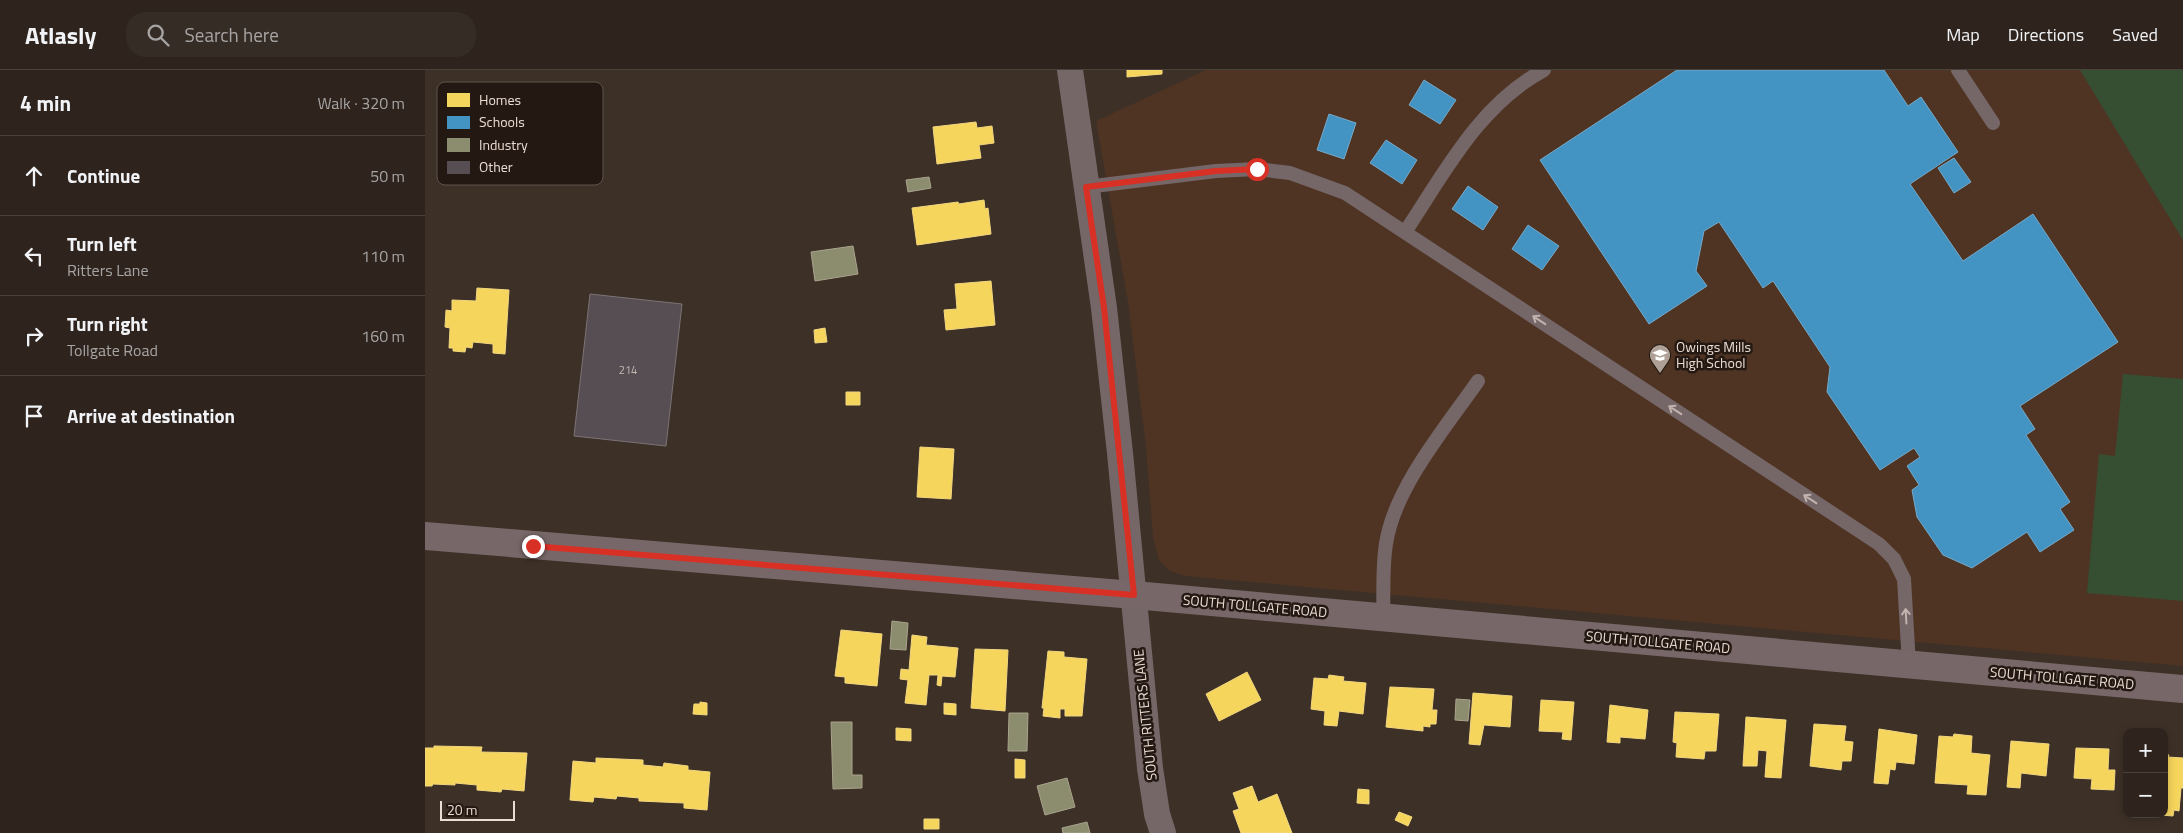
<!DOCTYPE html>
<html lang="en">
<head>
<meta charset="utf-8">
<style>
	:root { --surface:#2e241d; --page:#362c26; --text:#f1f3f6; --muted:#a7a4a4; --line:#49413b }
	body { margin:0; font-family:"Titillium Web",sans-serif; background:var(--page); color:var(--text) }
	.controls { position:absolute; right:15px; bottom:15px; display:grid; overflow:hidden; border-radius:10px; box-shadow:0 2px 8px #0003 }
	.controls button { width:45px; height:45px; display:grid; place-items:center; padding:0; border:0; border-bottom:1px solid var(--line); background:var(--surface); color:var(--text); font:25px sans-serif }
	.scale { position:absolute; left:15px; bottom:12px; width:75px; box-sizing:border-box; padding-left:5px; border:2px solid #ecddd4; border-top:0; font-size:14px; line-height:18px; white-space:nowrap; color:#ecddd4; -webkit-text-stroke:4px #231912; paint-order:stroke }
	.stop { position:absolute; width:15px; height:15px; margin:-11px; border:4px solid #d93025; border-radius:50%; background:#fff }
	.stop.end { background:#d93025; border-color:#fff; box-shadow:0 1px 5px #0008 }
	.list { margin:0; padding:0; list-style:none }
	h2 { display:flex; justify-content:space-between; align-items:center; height:65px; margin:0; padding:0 20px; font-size:21px }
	h2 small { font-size:16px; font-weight:400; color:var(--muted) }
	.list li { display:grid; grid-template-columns:32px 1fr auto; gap:15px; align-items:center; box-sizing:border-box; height:80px; padding:0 20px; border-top:1px solid var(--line) }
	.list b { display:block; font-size:19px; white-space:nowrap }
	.list p { margin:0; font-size:16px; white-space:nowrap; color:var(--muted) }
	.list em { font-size:16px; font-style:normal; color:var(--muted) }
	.icon { flex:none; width:28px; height:28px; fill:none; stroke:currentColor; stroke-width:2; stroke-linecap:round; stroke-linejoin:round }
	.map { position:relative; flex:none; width:1758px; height:763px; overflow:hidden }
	header { display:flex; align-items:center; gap:30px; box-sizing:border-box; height:70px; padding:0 25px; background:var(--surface); border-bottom:1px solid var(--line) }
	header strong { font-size:24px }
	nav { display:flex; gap:28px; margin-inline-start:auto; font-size:18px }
	.search { width:350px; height:45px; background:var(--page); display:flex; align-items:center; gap:12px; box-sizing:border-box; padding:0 18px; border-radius:20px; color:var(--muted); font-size:19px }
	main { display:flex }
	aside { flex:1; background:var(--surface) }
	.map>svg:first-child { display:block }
	.built { fill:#4f3423 }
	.green { fill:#364f32 }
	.homes { fill:#f6d55c; stroke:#f3d780 }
	.schools { fill:#4393c3; stroke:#76a9c8 }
	.industry { fill:#8c8c6e; stroke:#a9a48d }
	.building { fill:#564e52; stroke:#7b7375 }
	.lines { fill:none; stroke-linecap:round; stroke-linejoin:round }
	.lane { stroke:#756668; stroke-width:14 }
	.street { stroke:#756668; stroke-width:26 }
	.secondary { stroke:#786768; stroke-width:28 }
	.oneway { stroke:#c2b3ae }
	.route { stroke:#d93025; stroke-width:6 }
	.labels { text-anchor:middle; stroke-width:5; stroke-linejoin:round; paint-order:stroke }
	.number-label { font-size:11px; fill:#c6b9b4 }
	.poi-label { font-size:14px; fill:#ecddd4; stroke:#231912; text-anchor:start }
	.street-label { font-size:14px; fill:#ecddd4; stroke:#231912 }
	.key { fill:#231912; stroke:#5f544c; stroke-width:1 }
	.key-label { font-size:14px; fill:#ecddd4 }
</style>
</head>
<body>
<header>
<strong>Atlasly</strong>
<div class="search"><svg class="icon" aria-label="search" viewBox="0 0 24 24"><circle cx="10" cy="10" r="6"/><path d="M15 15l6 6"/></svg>Search here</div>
<nav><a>Map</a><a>Directions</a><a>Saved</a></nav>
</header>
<main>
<aside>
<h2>4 min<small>Walk · 320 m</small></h2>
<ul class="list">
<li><svg class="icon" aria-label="ahead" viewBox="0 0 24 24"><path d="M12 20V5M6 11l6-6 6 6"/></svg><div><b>Continue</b></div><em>50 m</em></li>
<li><svg class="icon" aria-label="left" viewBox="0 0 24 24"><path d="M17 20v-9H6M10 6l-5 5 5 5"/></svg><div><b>Turn left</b><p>Ritters Lane</p></div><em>110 m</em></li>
<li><svg class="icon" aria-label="right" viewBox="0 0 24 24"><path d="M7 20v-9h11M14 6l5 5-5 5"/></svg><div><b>Turn right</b><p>Tollgate Road</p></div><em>160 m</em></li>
<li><svg class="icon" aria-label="arrive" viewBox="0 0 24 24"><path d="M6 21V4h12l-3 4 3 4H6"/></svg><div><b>Arrive at destination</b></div></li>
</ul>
</aside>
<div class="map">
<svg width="1758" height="763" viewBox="0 0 1758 763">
	<rect width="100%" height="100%" fill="#3d3027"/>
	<!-- built -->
	<path class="built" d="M781 0H1758V596L760 506 745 501 734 490 728 467 721 377 703 232 671 51Z"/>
	<!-- green -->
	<path class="green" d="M1655 0H1758V170Z
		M1698 304 1758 309V531L1662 523 1674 384 1690 386Z"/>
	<!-- homes -->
	<path class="homes" d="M702 0H737V4L702 7Z
		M551 52 552 58 567 56 569 73 554 75 556 88 512 94 508 57Z
		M559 130 560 139 563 138 566 164 492 175 487 138 533 132 534 134Z
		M566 211 570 255 521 260 519 240 532 239 530 214Z
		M52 218 84 220 80 284 68 283V274L48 272 47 278 41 277 40 282 28 281V278H24L25 258 20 257 21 240 27 241V230L51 231Z
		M400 258 402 272 390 273 389 260Z
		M421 322H435V335H421Z
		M495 377 529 379 526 429 492 427Z
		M416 560 457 564 452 616 420 613V607L410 606Z
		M487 565 502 567 501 575 533 578 530 607 517 606 516 616 512 615 513 605H504L501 635 480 633 483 610 475 609 476 599 484 600Z
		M550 579 583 580 580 641 546 638Z
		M623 581 639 582V587L662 589 657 646H640V639H635V648L618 646 619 638H617Z
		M822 602 836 630 794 651 781 624Z
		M904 605 919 607 918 611 941 613 938 644 914 641 912 656 899 655 900 641 886 639 889 608 903 609Z
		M965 617 1009 619 1007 640H1012L1011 654H1005V657L998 656V661L961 657Z
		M1048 623 1087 626 1085 657 1059 655 1055 675 1044 674Z
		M1116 630 1149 632 1146 670 1137 669 1138 662 1114 661Z
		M275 632 282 633V645L268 644 269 634H275Z
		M519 633 531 634V645L519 644Z
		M1185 635 1223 640 1220 669 1195 667V673L1182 672Z
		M1250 642 1294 644 1291 681H1280L1279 689 1251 687 1252 673 1248 672Z
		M1321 647 1361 650 1356 708 1340 707 1342 681 1333 680 1332 696H1318Z
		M1389 654 1421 656 1419 671 1428 672 1426 691H1417L1416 700 1385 696Z
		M471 658 486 659V671L471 670Z
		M1454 659 1492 665 1489 694 1471 692 1470 700 1465 699 1463 714 1449 713Z
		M1529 664 1547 666 1546 683 1565 685 1561 725 1542 724 1543 715 1510 713 1514 666 1528 667Z
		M1586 671 1624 674 1621 706 1596 703 1595 718 1582 717Z
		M9 676 57 677 56 682 102 683 99 721 77 719 76 722 52 720V715L30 713V715L8 714 7 716H0V678H9Z
		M1651 678 1684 679 1683 700H1690L1689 720 1666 719 1667 709 1649 708Z
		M1739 684 1744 685 1743 687 1758 688V718H1756L1754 741 1749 740 1748 746 1724 744H1739Z
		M171 688 218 690V695L238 697 239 693 263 696V700L285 702 282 740 259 738V733L214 731V728L192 726 191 729 169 727 168 732 145 730 148 691 171 693Z
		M590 689 600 690V708H590Z
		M827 716 833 732 852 724 867 763H816L808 741 814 739 808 723Z
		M933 719 944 720V734L932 733Z
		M974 742 987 747 983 756 970 750Z
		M499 749H514V759H499Z"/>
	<!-- schools -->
	<path class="schools" d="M1252 0H1459L1483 36 1496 27 1533 82 1485 114 1538 191 1608 144 1693 272 1595 336 1610 359 1601 365 1645 432 1635 439 1649 460 1615 482 1602 462 1547 498 1518 485 1492 447 1487 420 1494 415 1482 396 1495 387 1489 378 1455 400 1402 322 1405 297 1348 211 1338 218 1294 152 1279 161 1271 201 1282 216 1224 254 1115 90Z
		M999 10 1031 30 1015 54 984 35Z
		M904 44 931 53 919 89 892 80Z
		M961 70 992 90 977 114 945 93Z
		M1529 88 1546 112 1529 123 1513 98Z
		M1043 116 1073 137 1058 160 1027 139Z
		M1103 155 1134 176 1117 200 1087 179Z"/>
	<!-- industry -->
	<path class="industry" d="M504 107 506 118 483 122 481 110Z
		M428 176 433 204 390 211 386 182Z
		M467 551 483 553 481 580 465 579Z
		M1031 629 1045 630 1043 651 1030 650Z
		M584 643H603L602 681H583Z
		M406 652H427V705H437V718L408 719Z
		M642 708 650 737 620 745 612 716Z
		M662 752 665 763H638L637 758Z"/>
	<!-- building -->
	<path class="building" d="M165 224 257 234 241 376 149 366Z"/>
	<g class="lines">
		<!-- lane -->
		<path class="lane" d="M1533 0 1568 53
			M661 117 791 101 832 99 865 103 920 123 1454 474 1469 489 1479 509 1484 595
			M980 162C1020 102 1054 35 1119 0
			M958 547C959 523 957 498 961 474 969 418 1021 357 1053 311"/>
		<!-- street -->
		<path class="street" d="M645 0 679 238 695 383 725 698 732 744 738 763"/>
		<!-- secondary -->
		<path class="secondary" d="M0 466 709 525 1758 619"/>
	</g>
	<!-- one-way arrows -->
	<defs><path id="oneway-shaft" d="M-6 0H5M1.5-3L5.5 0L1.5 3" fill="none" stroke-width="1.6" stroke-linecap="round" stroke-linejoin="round" transform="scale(1.25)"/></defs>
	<g class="oneway">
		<use href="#oneway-shaft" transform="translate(1114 250) rotate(-147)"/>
		<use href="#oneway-shaft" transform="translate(1250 340) rotate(-147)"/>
		<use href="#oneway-shaft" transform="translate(1385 429) rotate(-147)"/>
		<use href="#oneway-shaft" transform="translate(1481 546) rotate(-93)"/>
	</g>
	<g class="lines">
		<!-- route -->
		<path class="route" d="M108 476 709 525 679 238 661 117 791 101 832 99"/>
	</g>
	<!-- icons -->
	<defs>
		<g id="school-pin" transform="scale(1.125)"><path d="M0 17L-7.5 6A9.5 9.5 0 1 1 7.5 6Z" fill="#afa097" stroke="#231912"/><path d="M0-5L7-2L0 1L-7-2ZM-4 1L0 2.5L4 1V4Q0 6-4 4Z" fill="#fff"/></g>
	</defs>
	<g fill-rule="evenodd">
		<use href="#school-pin" x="1235" y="285"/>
	</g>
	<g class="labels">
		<!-- number labels -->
		<g class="number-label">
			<text x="203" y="304">214</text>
		</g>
		<!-- poi labels -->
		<g class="poi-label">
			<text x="1251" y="282">Owings Mills<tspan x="1251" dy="16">High School</tspan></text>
		</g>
		<!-- street labels -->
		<g class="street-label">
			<text transform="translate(830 536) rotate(5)" y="5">SOUTH TOLLGATE ROAD</text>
			<text transform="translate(1233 572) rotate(5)" y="5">SOUTH TOLLGATE ROAD</text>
			<text transform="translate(1637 608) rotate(5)" y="5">SOUTH TOLLGATE ROAD</text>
			<text transform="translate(720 645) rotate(-96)" y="5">SOUTH RITTERS LANE</text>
		</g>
	</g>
	<!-- legend -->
	<rect x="12" y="12" width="166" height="103" rx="8" class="key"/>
	<rect x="22" y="23" width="23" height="14" fill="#f6d55c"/>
	<rect x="22" y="46" width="23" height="13" fill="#4393c3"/>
	<rect x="22" y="68" width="23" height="14" fill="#8c8c6e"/>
	<rect x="22" y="91" width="23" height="13" fill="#564e52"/>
	<g class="key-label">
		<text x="54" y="35">Homes</text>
		<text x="54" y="57">Schools</text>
		<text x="54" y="80">Industry</text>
		<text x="54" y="102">Other</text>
	</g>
</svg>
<div class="controls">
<button>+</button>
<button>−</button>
</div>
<div class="scale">20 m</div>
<div class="stop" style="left:832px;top:99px"></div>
<div class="stop end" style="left:108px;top:476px"></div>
</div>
</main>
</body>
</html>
